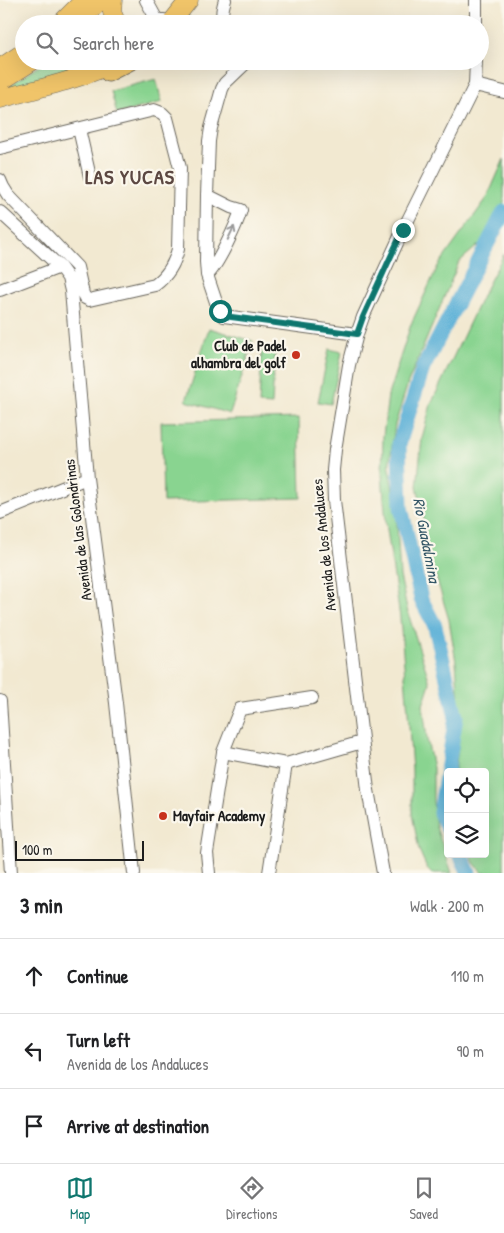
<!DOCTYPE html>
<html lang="en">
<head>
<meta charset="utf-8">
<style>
	:root { --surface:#fff; --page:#f6f6f6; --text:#202124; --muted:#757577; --line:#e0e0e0; --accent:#0f766e }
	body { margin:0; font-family:"Patrick Hand",sans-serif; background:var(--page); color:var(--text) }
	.controls { position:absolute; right:15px; bottom:15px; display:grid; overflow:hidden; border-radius:5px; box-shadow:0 5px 20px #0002 }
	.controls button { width:45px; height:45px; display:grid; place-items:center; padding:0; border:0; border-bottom:1px solid var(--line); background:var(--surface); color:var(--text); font:25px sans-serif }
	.scale { position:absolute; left:15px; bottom:12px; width:129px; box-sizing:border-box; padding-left:5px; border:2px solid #1c1c1c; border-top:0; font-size:14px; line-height:18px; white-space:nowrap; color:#1c1c1c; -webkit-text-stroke:4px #fbf7ec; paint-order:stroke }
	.stop { position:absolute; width:15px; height:15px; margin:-11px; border:4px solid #0f766e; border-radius:50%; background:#fff }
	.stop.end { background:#0f766e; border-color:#fff; box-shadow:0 1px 5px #0008 }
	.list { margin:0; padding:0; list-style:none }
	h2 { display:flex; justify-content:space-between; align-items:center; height:65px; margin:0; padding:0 20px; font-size:21px }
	h2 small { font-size:16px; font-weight:400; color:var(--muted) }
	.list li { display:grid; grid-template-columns:32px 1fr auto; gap:15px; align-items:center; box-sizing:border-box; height:75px; padding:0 20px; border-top:1px solid var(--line) }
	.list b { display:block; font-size:19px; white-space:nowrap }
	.list p { margin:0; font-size:16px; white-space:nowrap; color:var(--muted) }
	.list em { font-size:16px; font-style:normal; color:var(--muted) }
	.icon { flex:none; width:28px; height:28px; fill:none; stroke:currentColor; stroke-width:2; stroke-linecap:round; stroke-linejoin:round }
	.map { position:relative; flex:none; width:504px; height:873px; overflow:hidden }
	.search { position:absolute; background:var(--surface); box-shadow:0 5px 20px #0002; left:15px; right:15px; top:15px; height:55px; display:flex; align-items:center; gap:12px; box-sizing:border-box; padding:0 18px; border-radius:28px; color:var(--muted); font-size:19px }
	.sheet { height:290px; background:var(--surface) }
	nav { display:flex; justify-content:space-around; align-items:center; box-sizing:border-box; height:70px; border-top:1px solid var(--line); background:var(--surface); font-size:14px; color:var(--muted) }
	nav a { display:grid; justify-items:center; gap:2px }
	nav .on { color:var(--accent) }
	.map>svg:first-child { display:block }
	.green { fill:#89d490; stroke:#527856 }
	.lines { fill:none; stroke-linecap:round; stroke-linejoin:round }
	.river { stroke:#5bb0d7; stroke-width:15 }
	.minor-casing { stroke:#67645b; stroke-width:14 }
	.major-casing { stroke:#67645b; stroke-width:17 }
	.highway-casing { stroke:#67645b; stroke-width:19 }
	.minor { stroke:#fff; stroke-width:12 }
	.major { stroke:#f0c469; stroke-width:15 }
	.highway { stroke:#f0c469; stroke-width:18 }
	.oneway { stroke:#999 }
	.route { stroke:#0f766e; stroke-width:6 }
	.poi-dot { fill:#c8321e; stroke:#fbf7ec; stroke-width:2 }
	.labels { text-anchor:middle; stroke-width:4.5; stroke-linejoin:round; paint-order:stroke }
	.poi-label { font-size:15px; font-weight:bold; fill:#1c1c1c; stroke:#fbf7ec; text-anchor:end }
	.street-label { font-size:15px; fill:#1c1c1c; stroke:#fbf7ec }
	.water-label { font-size:16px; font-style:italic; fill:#355767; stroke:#fbf7ec }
	.district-label { font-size:20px; font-weight:bold; letter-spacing:1px; fill:#5c4842; stroke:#fbf7ec }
</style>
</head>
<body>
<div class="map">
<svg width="504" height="873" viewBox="0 0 504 873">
	<rect width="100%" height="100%" fill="#fbf7ec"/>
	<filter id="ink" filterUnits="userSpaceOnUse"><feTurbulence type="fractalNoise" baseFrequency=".02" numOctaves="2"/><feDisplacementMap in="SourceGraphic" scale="10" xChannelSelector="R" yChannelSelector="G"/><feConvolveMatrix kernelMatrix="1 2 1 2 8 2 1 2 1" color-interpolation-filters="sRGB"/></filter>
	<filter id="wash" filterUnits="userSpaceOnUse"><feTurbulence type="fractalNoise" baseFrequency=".0096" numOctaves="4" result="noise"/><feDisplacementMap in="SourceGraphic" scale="20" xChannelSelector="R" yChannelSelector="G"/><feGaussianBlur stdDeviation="1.12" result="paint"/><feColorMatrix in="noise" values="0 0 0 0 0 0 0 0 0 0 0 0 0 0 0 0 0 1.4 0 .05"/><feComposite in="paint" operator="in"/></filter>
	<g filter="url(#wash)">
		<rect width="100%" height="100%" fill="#f2e9d1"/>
		<!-- green -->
		<path class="green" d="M46 61H108L0 92Z
			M156 79 162 102 117 114 111 91Z
			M504 159V216L499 227 459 262 408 383 395 425 389 468 396 507 400 576 408 613 430 683 423 705 427 739 433 768V802L436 827 452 873H432L427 868 419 850 412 814V771L408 712 400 618 386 523 382 475 383 436 388 395 411 324 438 266 487 198Z
			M504 254V873H483L474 863 470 854H485V772H455L459 739V705L456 662 449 620 437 580 425 547 423 511 417 487 422 438 431 404 484 292Z
			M209 328 253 341 230 414 186 401Z
			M262 348 275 349 272 405 259 404Z
			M329 349 342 352 331 404 318 402Z
			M299 418 301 498 163 502 161 422Z"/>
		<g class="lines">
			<!-- river -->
			<path class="river" d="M448 829 440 813 456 717 435 626 421 599 401 507 399 444 423 368 504 212
				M460 854 469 873"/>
		</g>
	</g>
	<g filter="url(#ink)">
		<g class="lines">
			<!-- minor casing -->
			<g class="minor-casing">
				<path id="minor" d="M146 0 157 20H164
					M225 0C222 10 220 16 228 24
					M476 24V0
					M248 61 225 83 222 89 211 128 209 141 207 195 206 262 207 275 219 311 224 316 357 334
					M475 85 504 92
					M79 129 90 177
					M0 148 154 110 162 113 167 118 180 168 178 249C175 263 167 276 155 285L89 300 85 298 83 294 77 267 8 195 3 187 0 180
					M207 195 231 207 241 210C237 224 218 265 207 275
					M0 212 60 267 68 278 71 291 87 478 116 703 134 873
					M0 290 60 267
					M0 513 87 478
					M0 701 11 873
					M286 764 223 752 240 709 312 698
					M209 873 207 853 223 752
					M269 873 286 764 362 742
					M383 873 368 790 334 500 333 470 335 450 349 365 357 334 363 317 403 230 475 85 476 61"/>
			</g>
			<!-- major casing -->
			<g class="major-casing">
				<path id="major" d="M108 74 133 61"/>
			</g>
			<!-- highway casing -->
			<g class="highway-casing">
				<path id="highway" d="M113 0 112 12 117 24
					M60 24 84 0
					M77 24 101 0
					M170 24 189 0
					M0 68 24 52
					M0 82 33 61
					M0 99C39 88 81 80 118 61"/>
			</g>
			<!-- minor -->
			<use href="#minor" class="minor"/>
			<!-- major -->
			<use href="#major" class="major"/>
			<!-- highway -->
			<use href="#highway" class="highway"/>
		</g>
		<!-- one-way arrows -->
		<defs><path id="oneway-shaft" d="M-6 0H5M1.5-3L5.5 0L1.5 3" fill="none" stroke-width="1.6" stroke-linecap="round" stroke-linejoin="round" transform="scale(1.25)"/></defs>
		<use class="oneway" href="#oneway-shaft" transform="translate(231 233) rotate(-64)"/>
	</g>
	<g class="lines" filter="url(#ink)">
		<!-- route -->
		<path class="route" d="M220 311 224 316 357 334 363 317 403 230"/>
	</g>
	<!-- markers -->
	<g class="poi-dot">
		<circle cx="296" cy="355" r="5"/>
		<circle cx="163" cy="816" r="5"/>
	</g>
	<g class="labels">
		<!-- poi labels -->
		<g class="poi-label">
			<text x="286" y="351">Club de Padel<tspan x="286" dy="17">alhambra del golf</tspan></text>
			<text x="173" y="821" text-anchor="start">Mayfair Academy</text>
		</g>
		<!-- street labels -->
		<g class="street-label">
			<text transform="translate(78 530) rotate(-97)" y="5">Avenida de las Golondrinas</text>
			<text transform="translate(324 545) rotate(-96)" y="5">Avenida de los Andaluces</text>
		</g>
		<!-- water labels -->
		<g class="water-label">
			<text transform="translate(427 540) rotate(79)" y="6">Rio Guadalmina</text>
		</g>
		<!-- district labels -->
		<g class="district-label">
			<text x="130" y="184">LAS YUCAS</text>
		</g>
	</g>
</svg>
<div class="controls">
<button><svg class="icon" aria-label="locate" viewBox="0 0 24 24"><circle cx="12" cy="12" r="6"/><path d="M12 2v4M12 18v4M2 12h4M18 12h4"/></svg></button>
<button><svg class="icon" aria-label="layers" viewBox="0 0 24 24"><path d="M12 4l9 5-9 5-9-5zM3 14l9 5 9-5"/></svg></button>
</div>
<div class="scale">100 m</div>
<div class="stop" style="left:220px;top:311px"></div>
<div class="stop end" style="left:403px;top:230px"></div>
<div class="search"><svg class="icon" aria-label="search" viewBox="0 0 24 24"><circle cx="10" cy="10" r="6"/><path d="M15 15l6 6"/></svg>Search here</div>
</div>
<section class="sheet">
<h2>3 min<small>Walk · 200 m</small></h2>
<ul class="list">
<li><svg class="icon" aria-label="ahead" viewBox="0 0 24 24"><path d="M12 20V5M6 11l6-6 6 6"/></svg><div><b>Continue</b></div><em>110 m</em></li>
<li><svg class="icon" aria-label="left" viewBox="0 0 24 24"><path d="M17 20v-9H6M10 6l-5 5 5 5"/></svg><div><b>Turn left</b><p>Avenida de los Andaluces</p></div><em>90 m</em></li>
<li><svg class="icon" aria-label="arrive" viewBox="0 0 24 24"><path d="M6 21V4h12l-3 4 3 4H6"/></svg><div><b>Arrive at destination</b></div></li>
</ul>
</section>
<nav>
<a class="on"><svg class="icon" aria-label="map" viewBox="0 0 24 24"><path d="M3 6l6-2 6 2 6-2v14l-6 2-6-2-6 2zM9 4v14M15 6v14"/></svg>Map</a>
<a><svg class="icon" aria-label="directions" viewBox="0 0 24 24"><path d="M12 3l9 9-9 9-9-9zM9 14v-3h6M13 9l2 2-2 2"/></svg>Directions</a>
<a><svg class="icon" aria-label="saved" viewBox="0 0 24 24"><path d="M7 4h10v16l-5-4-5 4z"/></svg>Saved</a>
</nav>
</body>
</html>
